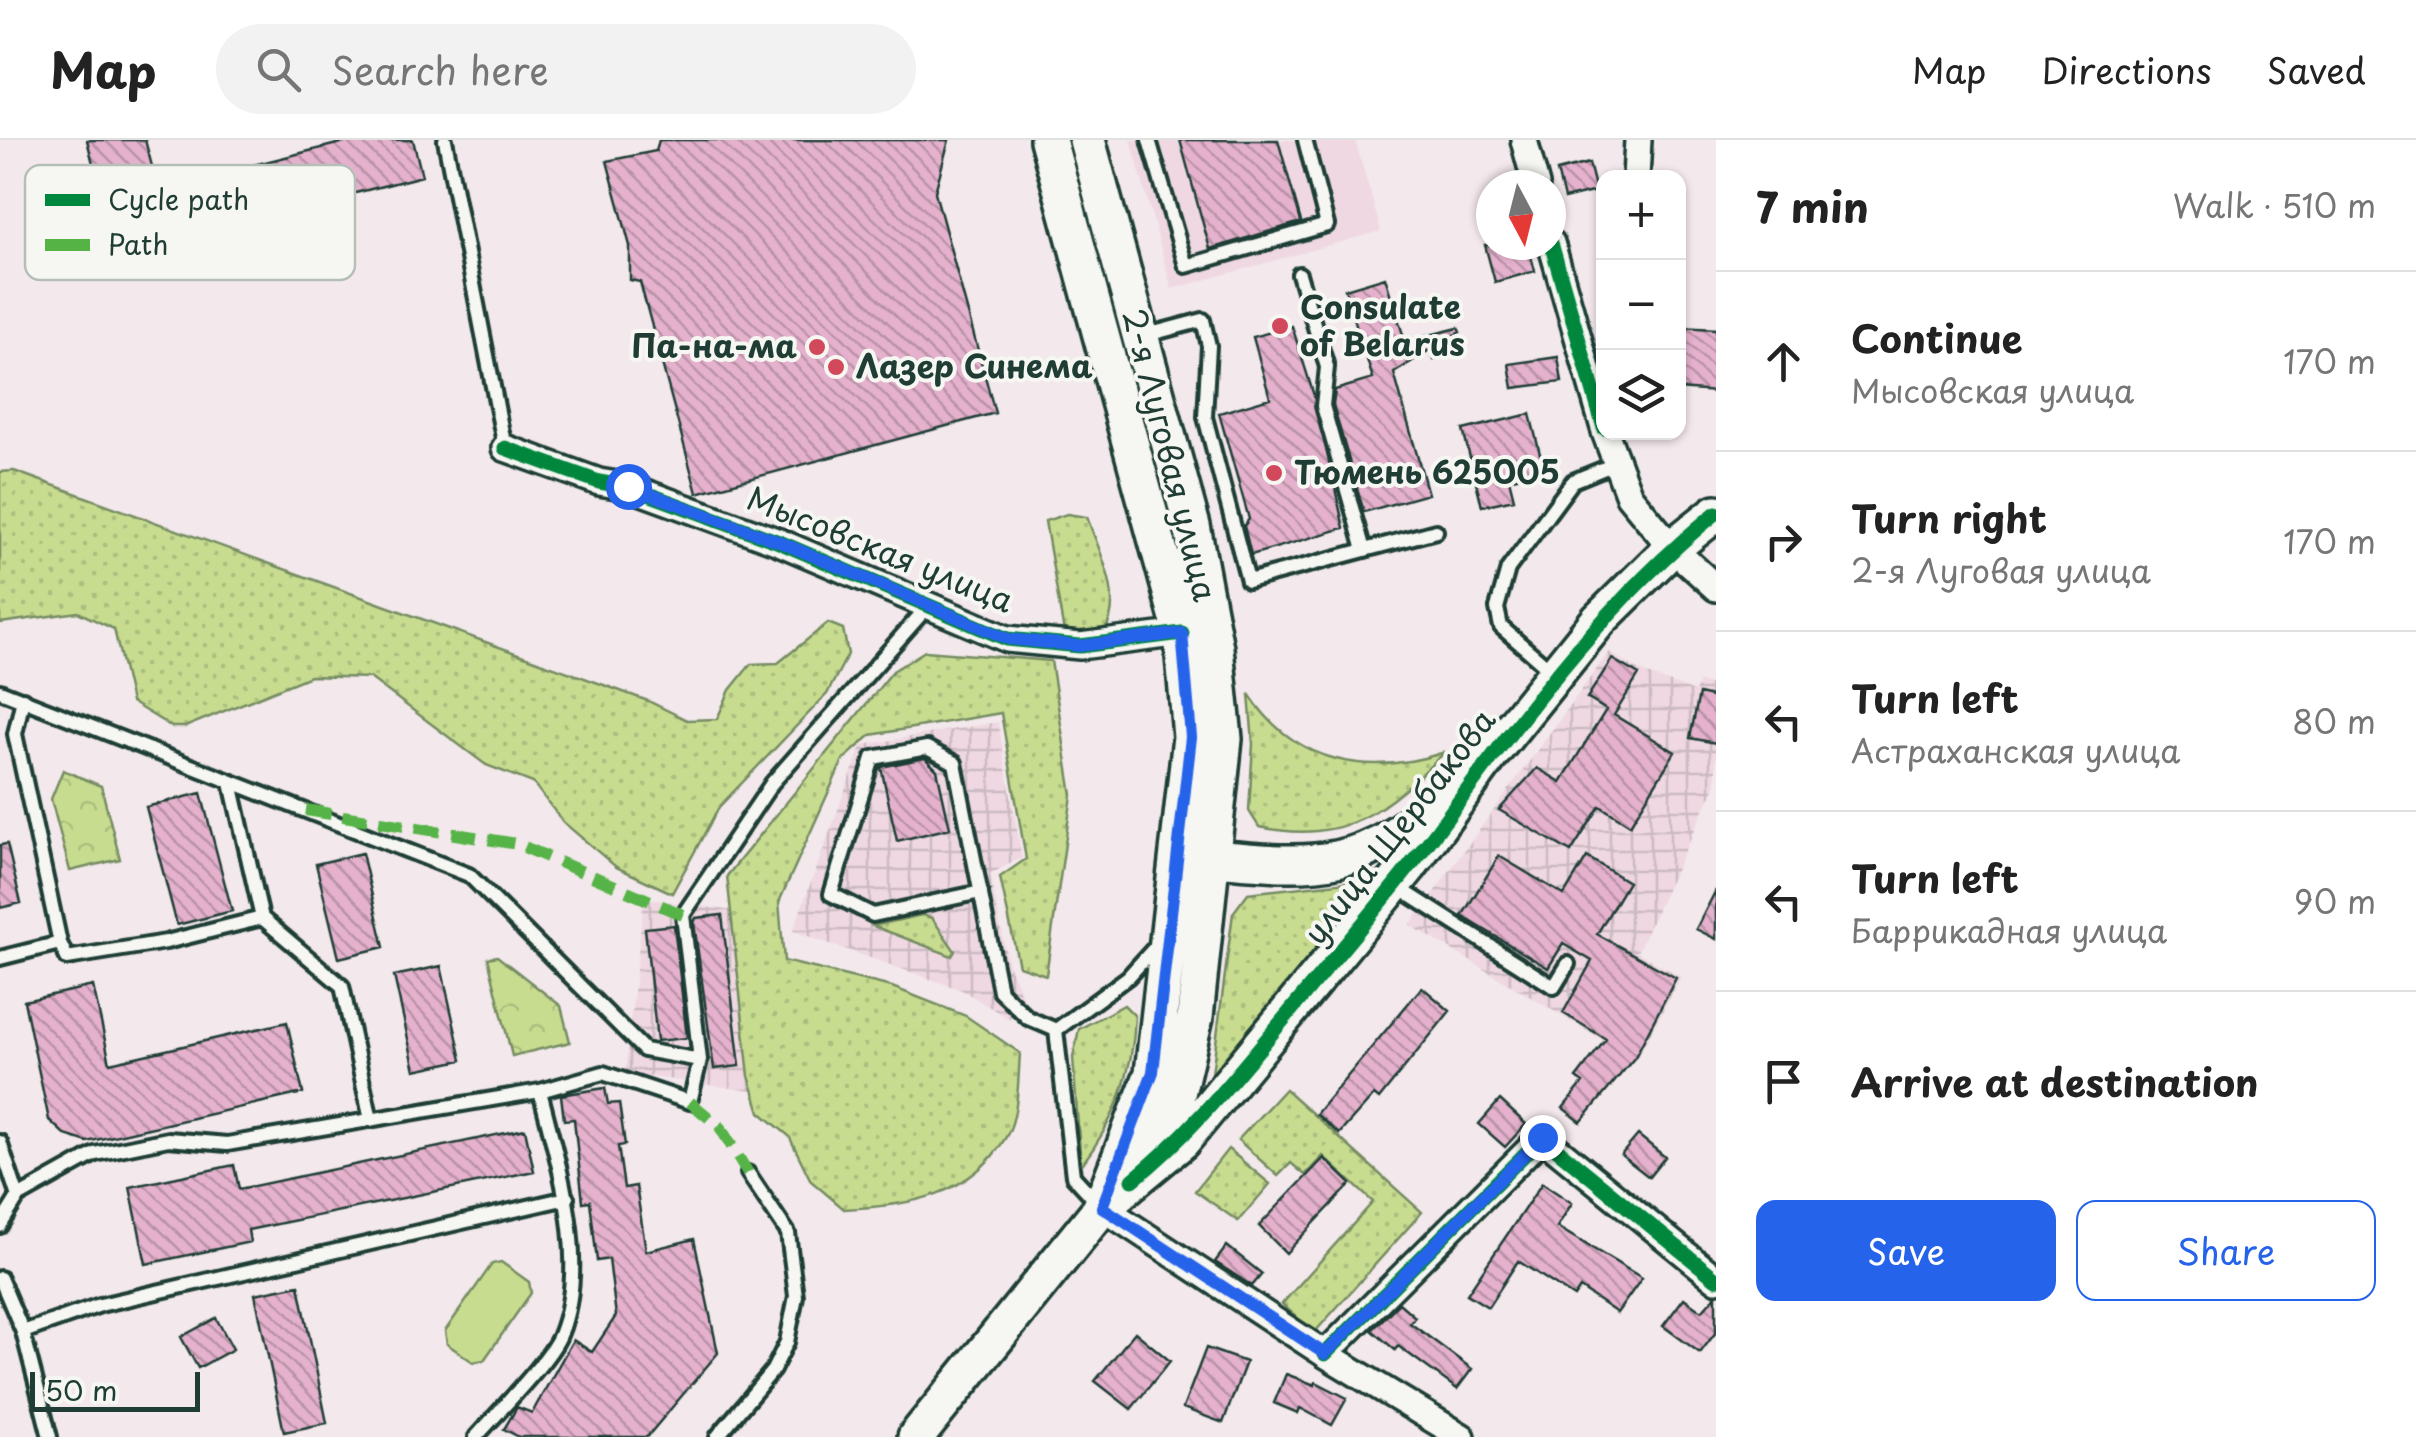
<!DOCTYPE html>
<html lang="en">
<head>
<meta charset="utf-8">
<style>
	:root { --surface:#fff; --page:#f2f2f2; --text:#222; --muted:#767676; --line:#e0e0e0; --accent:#2563eb }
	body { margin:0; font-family:"Playpen Sans",sans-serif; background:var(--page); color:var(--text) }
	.controls { position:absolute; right:30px; top:30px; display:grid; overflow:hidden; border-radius:20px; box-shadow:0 2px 8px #0004 }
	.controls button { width:90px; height:90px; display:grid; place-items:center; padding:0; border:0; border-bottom:2px solid var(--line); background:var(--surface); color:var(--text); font:50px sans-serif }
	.compass { position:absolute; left:1476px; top:30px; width:90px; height:90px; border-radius:50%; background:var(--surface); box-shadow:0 2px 8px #0004; rotate:173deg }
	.scale { position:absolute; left:30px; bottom:25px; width:170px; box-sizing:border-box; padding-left:10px; border:5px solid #1f3d34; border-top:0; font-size:28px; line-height:35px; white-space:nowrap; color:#1f3d34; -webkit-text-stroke:8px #f6f6f2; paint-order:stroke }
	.stop { position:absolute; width:30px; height:30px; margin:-22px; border:8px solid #2563eb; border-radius:50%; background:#fff }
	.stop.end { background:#2563eb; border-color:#fff; box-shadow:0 2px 10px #0008 }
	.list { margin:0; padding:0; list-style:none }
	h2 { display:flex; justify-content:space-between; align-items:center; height:130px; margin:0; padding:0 40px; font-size:42px }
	h2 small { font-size:32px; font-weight:400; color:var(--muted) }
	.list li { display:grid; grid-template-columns:65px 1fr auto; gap:30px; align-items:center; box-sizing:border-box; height:180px; padding:0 40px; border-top:2px solid var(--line) }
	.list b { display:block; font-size:38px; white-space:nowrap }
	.list p { margin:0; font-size:32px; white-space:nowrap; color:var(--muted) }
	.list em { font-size:32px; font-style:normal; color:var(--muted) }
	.actions { display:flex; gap:20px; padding:30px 40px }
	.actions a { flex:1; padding:22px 0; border:2px solid var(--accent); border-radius:20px; text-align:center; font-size:35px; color:var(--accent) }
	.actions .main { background:var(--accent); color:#fff }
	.icon { flex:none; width:55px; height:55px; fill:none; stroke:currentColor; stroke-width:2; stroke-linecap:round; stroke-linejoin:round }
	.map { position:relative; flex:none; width:1716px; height:1297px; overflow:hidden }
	header { display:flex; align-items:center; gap:60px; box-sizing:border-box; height:140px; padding:0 50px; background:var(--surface); border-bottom:2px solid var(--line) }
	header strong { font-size:48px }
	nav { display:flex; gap:55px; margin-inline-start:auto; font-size:35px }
	.search { width:700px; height:90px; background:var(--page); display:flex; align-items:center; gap:25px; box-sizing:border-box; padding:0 35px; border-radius:55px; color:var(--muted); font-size:38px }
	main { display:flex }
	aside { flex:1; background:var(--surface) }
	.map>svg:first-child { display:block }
	.built { fill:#efd8e2 }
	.industrial { fill:url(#industrial-grid) }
	.grass { fill:url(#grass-dots); stroke:#748c62; stroke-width:2.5 }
	.forest { fill:url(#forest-crowns); stroke:#748c62; stroke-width:2.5 }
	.pitch { fill:#c8dc90; stroke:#748c62; stroke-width:2.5 }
	.building { fill:url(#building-back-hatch); stroke:#1f3d34; stroke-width:2.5 }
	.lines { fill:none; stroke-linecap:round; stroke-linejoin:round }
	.lane-casing { stroke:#1f3d34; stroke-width:20 }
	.street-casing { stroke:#1f3d34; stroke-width:32 }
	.secondary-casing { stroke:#1f3d34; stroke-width:42 }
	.lane { stroke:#f6f6f2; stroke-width:12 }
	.street { stroke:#f6f6f2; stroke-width:25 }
	.secondary { stroke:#f6f6f2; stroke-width:35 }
	.quiet { stroke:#55b346; stroke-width:12; stroke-dasharray:25 12; stroke-linecap:butt }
	.cycleway-casing { stroke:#f6f6f2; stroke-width:21 }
	.cycleway { stroke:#00873e; stroke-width:15 }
	.route { stroke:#2563eb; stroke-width:12 }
	.poi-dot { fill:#d1495b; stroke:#f6f6f2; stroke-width:4 }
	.labels { text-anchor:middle; stroke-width:8; stroke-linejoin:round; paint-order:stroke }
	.poi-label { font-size:32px; font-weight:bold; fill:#1f3d34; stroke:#f6f6f2; text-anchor:start }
	.street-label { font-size:32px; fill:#1f3d34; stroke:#f6f6f2 }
	.key { fill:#f6f6f2; stroke:#b6beb9; stroke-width:2.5 }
	.key-label { font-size:28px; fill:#1f3d34 }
</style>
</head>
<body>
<header>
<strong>Map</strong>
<div class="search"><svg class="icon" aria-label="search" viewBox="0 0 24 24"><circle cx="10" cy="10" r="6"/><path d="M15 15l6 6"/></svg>Search here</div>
<nav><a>Map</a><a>Directions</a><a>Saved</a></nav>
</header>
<main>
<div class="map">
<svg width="1716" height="1297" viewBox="0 0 1716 1297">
	<defs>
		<pattern id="industrial-grid" width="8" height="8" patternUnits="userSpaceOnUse" patternTransform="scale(2.5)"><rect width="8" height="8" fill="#efd8e2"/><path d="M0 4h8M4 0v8" fill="none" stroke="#ccbac2"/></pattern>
		<pattern id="grass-dots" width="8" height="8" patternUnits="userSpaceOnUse" patternTransform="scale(2.5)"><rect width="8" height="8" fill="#c8dc90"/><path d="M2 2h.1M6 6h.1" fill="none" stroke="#abbe7d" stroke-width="1.8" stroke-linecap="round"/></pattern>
		<pattern id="forest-crowns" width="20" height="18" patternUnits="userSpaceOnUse" patternTransform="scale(2.5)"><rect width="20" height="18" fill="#c8dc90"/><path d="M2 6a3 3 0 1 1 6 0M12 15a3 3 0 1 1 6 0" fill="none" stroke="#abbe7d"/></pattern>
		<pattern id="building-back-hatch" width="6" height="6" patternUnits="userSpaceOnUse" patternTransform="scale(2.5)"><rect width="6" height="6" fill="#e5b1cd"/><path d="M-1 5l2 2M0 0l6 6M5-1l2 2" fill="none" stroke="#b991a7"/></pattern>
	</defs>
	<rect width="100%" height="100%" fill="#f3e8eb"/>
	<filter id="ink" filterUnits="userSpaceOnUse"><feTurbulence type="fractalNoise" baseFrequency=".01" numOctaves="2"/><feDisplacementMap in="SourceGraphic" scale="20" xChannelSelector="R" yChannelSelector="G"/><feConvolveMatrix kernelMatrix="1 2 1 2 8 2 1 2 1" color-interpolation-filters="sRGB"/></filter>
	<g filter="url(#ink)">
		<!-- built -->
		<path class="built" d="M1131 0H1355L1381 91 1172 149Z"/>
		<!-- industrial -->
		<path class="industrial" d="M1609 512 1639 531 1695 552 1699 542 1716 547V644L1637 812 1681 837 1636 920 1410 785Z
			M998 582 1022 718 990 734 1008 824 1023 858 1009 879 962 850 793 791 862 605Z
			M644 758 767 776 795 957 625 933Z"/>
		<!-- grass -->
		<path class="grass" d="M14 331 648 561 687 580 717 579 730 550 751 524 778 523 828 483 843 489 848 514 827 554 719 667 672 753 616 727 563 682 533 643 486 625 370 538 310 536 185 587H172L131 562 114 489 78 472 0 483V332Z
			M1067 374 1087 377C1100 414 1125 458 1104 493L1082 500 1063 487 1045 381Z
			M925 511 1051 521 1072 655 1046 835 1019 826 1000 737 1026 719 1001 573 871 595 843 620 779 762 784 821 892 847 966 876 1020 913C1018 937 1019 976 1006 997 970 1057 908 1066 844 1069L811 1041 789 996 760 972 749 936 727 736 893 531Z
			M1249 554C1295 625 1370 637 1445 612 1385 670 1348 705 1259 687L1249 671 1253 604Z
			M1383 738 1210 949 1233 773 1248 753Z
			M922 775 932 778 955 811 952 816 873 786Z
			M1124 865 1135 876C1133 935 1116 979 1081 1026L1073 917 1079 889Z
			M1285 949 1422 1072 1314 1193 1282 1164 1373 1062 1323 1016 1305 1035 1291 1023 1278 1036 1238 1000Z
			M1228 1009 1270 1044 1238 1081 1195 1051Z"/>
		<!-- forest -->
		<path class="forest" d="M63 630 101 646 120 719 70 731 51 659Z
			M497 816 561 866 570 902 512 916 488 818Z"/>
		<!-- pitch -->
		<path class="pitch" d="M501 1122 529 1142 531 1153 484 1220 473 1222 447 1204 445 1191 492 1124Z"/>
		<!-- building -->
		<path class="building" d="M87 0H145L158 49 353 0H413L422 36 116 114Z
			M659 0H949L935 52 995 273 697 353 640 142 630 140V106L607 21 656 11Z
			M1180 0H1278L1301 82 1210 109Z
			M1589 23 1596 51 1564 59 1557 31Z
			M1485 105H1528L1535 131 1495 142Z
			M1385 137 1405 201 1458 188 1460 192 1451 197 1455 214 1434 220 1431 209 1394 233 1428 354 1364 372 1333 265 1335 250 1373 239 1345 149Z
			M1292 186 1314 256 1344 388 1251 415 1244 386 1249 379 1219 273 1270 258 1253 197Z
			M1678 187 1716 189V252L1678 249Z
			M1558 217 1562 242 1513 248 1509 224Z
			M1530 274 1544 330 1509 339 1514 359 1482 366 1463 290Z
			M1612 519 1639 535 1614 575 1675 612 1630 685 1600 666 1571 712 1499 670 1537 628 1561 642 1606 570 1587 558Z
			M1699 554 1716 558V603L1690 598Z
			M925 618 937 630 950 688 897 701 881 627Z
			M201 653 232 771 177 785 146 667Z
			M7 704 21 763 0 768V705Z
			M362 713 384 807 339 818 316 724Z
			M1499 716 1564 755 1587 717 1628 742 1597 794 1676 838 1635 917 1581 982 1563 968 1583 943 1576 938 1606 899 1563 873 1592 821 1563 804 1548 828 1462 776Z
			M1716 750V799L1696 789Z
			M722 775 740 926 714 929 694 783 696 778Z
			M674 785 687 898 657 901 645 788Z
			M441 826 462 920 415 930 394 836Z
			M93 846 110 923 287 882 303 953 87 1002 65 995 49 980 24 861Z
			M1422 847 1450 871 1379 959 1374 955 1339 994 1316 974Z
			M605 948 608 964 619 963 625 1005 618 1006 624 1048 636 1046 646 1111 694 1099 718 1213 647 1297H519L504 1289 517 1267 532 1273 573 1200 592 1212 616 1176 609 1119 597 1121 590 1061 583 1062 574 979 564 980 561 955Z
			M1500 960 1526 984 1505 1007 1479 984Z
			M525 989 534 1031 248 1090 250 1102 146 1124 130 1047 234 1025 239 1049Z
			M1638 995 1665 1017 1649 1037 1621 1015Z
			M1324 1018 1351 1044 1286 1113 1259 1086Z
			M1542 1043 1572 1063 1557 1087 1642 1138 1617 1173 1580 1148 1574 1157 1518 1121 1488 1167 1467 1154Z
			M1227 1106 1262 1134 1252 1146 1215 1122Z
			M299 1145 327 1283 284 1292 255 1154Z
			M1716 1155V1192L1700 1213 1663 1186 1684 1158 1702 1171Z
			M1399 1163 1415 1177 1410 1183 1472 1229 1457 1249 1398 1206 1395 1210 1372 1190Z
			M216 1178 233 1209 198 1228 181 1197Z
			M1135 1192 1170 1221 1131 1269 1095 1241Z
			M1206 1208 1246 1222 1223 1283 1183 1268Z
			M1286 1234 1315 1245 1316 1242 1347 1258 1332 1285 1300 1268 1298 1273 1274 1263Z"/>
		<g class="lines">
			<!-- lane casing -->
			<g class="lane-casing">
				<path id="lane" d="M445 0 505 308
					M1149 0 1186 126 1327 85 1305 0
					M1299 134 1327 227 1323 266 1364 410
					M1143 196 1203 180 1209 206 1205 277 1248 441 1436 391
					M1553 532 1501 487 1497 468 1508 429 1573 341 1617 323
					M0 551 469 735 644 910 700 920
					M1396 746 1554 847 1568 824
					M981 752 873 775 831 754 873 618 927 608 955 623 1000 851 1028 878 1056 890
					M262 778 342 846 371 980
					M60 803 67 818 166 802 262 778 231 643
					M0 818 60 803 15 594 23 559
					M1056 890 1073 1036 1097 1062
					M1056 890 1128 837 1157 805
					M0 1002 18 1057
					M0 1086 18 1057 95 1014 168 999 227 1004 540 951 603 933 690 962 700 920 683 775 772 643 929 465
					M0 1138 23 1192 50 1297
					M23 1192 100 1165 567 1058
					M476 1297C496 1274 550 1220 560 1195 590 1122 558 1024 540 951
					M717 1297 773 1230 787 1202 796 1156 788 1093 748 1033"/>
			</g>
			<!-- street casing -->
			<g class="street-casing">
				<path id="street" d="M1524 0 1536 45
					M1636 38 1638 0
					M1551 103 1604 288
					M1605 292 1629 356 1672 408 1716 448
					M505 308 599 342 629 347 779 402 1007 499 1080 506 1182 493
					M1102 1067 1325 1214 1462 1297
					M1325 1214 1542 997 1716 1139"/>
			</g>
			<!-- secondary casing -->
			<g class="secondary-casing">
				<path id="secondary" d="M1048 0 1182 493 1191 597 1153 933 1102 1064
					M1087 0 1192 386 1215 508 1224 599 1195 877 1172 975 1149 1014
					M1189 716C1306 725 1353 740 1446 655
					M916 1297 1102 1067 1182 1001 1409 726 1491 614 1599 480 1672 408 1716 373"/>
			</g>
			<!-- lane -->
			<use href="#lane" class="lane"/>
			<!-- street -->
			<use href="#street" class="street"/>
			<!-- secondary -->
			<use href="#secondary" class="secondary"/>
			<!-- quiet -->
			<path class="quiet" d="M306 670 517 704 683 775
				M690 962 720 987 748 1033"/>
			<!-- cycleway casing -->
			<g class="cycleway-casing">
				<path id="cycleway" d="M1551 103 1604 288
					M505 308 599 342 629 347 779 402 1007 499 1080 506 1182 493
					M1133 1040C1193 992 1238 933 1288 874 1338 813 1390 754 1437 691 1523 576 1603 464 1716 373
					M1325 1214 1542 997 1716 1139"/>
			</g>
			<!-- cycleway -->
			<use href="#cycleway" class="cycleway"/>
		</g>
	</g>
	<g class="lines" filter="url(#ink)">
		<!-- route -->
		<path class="route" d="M628 346 780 402 1008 499 1080 506 1182 493 1191 597 1153 932 1102 1067 1325 1214 1542 997"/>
	</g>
	<!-- markers -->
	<g class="poi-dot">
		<circle cx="1280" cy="186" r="10"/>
		<circle cx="817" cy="207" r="10"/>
		<circle cx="836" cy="227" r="10"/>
		<circle cx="1274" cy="333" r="10"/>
	</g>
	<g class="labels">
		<!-- poi labels -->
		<g class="poi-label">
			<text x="1300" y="179">Consulate<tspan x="1300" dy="37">of Belarus</tspan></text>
			<text x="797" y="218" text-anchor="end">Па-на-ма</text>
			<text x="856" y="238">Лазер Синема</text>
			<text x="1294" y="344">Тюмень 625005</text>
		</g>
		<!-- street labels -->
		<g class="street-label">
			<text transform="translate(1169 315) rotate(76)" y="11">2-я Луговая улица</text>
			<text transform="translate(880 410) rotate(22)" y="11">Мысовская улица</text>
			<text transform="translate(1400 687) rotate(-52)" y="11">улица Щербакова</text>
		</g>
	</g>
	<!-- legend -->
	<rect x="25" y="25" width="330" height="115" rx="15" class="key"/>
	<rect x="45" y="54" width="45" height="12" fill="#00873e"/>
	<rect x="45" y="99" width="45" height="12" fill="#55b346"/>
	<g class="key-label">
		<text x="108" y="70">Cycle path</text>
		<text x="108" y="115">Path</text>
	</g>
</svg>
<div class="controls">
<button>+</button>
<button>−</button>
<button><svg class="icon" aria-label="layers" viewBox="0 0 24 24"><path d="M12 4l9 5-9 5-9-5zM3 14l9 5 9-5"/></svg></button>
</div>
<svg class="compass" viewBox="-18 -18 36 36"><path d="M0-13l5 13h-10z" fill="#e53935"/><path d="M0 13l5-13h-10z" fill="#767676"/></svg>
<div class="scale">50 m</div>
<div class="stop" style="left:628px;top:346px"></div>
<div class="stop end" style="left:1542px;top:997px"></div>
</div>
<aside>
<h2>7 min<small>Walk · 510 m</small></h2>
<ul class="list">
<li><svg class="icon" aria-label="ahead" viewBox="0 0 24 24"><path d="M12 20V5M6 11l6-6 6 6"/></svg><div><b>Continue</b><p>Мысовская улица</p></div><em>170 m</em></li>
<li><svg class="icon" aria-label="right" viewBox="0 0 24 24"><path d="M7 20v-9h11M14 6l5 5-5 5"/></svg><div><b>Turn right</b><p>2-я Луговая улица</p></div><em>170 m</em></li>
<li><svg class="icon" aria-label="left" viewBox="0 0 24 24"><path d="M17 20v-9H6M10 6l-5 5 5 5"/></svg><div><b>Turn left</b><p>Астраханская улица</p></div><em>80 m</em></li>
<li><svg class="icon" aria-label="left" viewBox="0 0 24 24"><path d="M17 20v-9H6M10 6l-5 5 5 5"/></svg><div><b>Turn left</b><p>Баррикадная улица</p></div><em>90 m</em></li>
<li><svg class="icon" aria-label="arrive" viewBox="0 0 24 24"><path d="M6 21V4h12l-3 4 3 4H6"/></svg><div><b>Arrive at destination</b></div></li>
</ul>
<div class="actions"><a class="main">Save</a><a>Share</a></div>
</aside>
</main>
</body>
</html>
